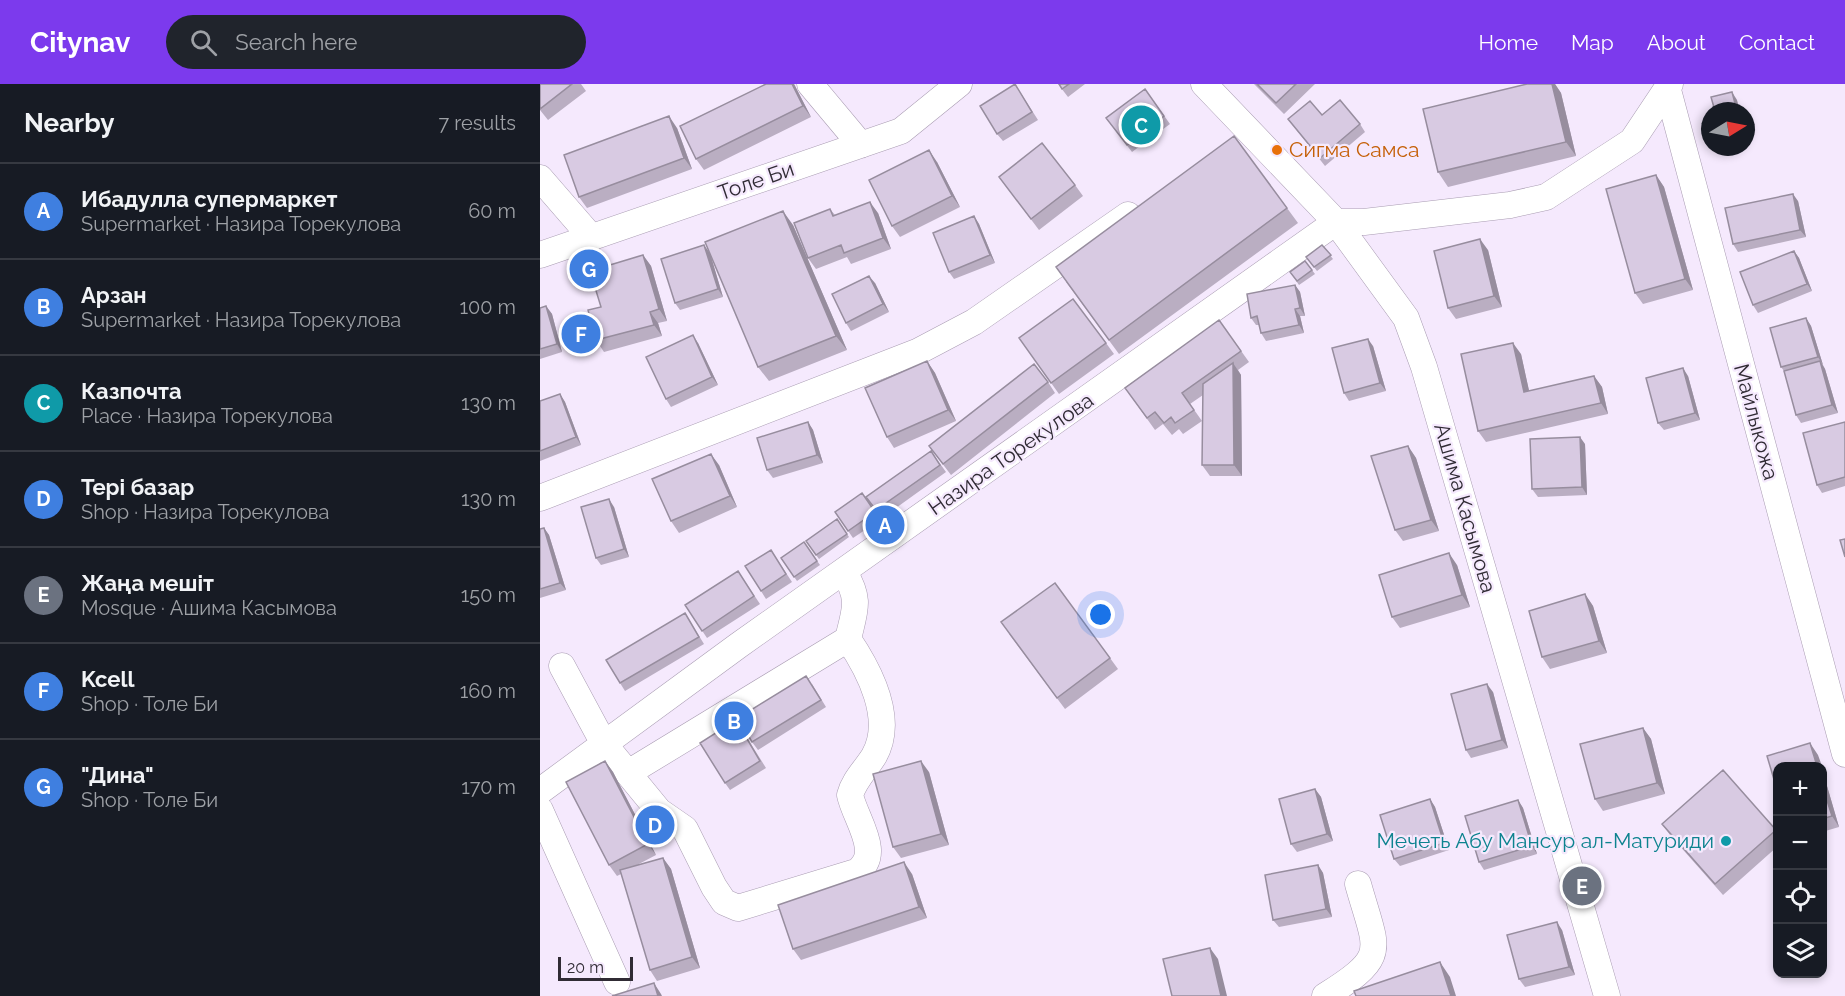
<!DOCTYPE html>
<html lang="en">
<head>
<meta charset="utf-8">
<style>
	:root { --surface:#171b24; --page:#20242c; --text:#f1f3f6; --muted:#9ea1a6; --line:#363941; --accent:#7c3aed }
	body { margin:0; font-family:Raleway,sans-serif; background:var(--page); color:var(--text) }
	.controls { position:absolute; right:18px; bottom:18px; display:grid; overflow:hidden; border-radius:12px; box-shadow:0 3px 9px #0003 }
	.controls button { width:54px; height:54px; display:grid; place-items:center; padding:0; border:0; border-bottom:2px solid var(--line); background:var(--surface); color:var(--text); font:30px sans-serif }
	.compass { position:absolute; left:1161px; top:18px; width:54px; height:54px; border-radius:50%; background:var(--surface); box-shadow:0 3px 9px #0003; rotate:80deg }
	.scale { position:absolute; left:18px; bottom:15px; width:75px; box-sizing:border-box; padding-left:6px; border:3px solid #302b34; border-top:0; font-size:16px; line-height:21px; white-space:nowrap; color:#302b34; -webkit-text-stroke:4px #f5e9fd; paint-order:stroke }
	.you { position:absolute; left:561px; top:531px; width:21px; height:21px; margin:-15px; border:4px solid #fff; border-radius:50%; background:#1a73e8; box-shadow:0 0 0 9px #1a73e833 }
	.badge { display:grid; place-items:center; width:39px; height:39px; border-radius:50%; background:var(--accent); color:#fff; font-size:20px; font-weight:700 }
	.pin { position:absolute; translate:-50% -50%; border:3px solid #fff; box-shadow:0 2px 6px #0006 }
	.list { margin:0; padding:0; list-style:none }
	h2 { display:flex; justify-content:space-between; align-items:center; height:78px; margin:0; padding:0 24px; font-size:26px }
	h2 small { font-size:20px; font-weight:400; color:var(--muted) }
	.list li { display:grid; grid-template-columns:39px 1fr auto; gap:18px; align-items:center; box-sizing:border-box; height:96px; padding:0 24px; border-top:2px solid var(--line) }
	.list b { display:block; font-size:22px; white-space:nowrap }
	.list p { margin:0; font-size:20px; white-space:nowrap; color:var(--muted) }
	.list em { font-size:20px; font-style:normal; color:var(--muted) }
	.icon { flex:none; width:33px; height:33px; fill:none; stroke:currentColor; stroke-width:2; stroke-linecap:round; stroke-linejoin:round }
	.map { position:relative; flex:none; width:1305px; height:912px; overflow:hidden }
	header { display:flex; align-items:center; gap:36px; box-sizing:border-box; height:84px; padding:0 30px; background:var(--accent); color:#fff }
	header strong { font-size:28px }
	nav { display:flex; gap:33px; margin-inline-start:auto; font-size:21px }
	.search { width:420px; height:54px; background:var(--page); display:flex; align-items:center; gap:15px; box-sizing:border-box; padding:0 21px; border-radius:33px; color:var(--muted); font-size:22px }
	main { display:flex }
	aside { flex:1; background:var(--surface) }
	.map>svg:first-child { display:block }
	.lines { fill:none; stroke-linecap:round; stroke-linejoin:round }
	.minor-casing { stroke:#a99cb2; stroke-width:27 }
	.minor { stroke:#fff; stroke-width:26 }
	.wall { fill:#baaec2 }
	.shaded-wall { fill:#978d9e }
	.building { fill:#d8cae2; stroke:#978d9e; stroke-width:1.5 }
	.food-dot { fill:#e8710a; stroke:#f5e9fd; stroke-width:2 }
	.culture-dot { fill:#0f9aa8; stroke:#f5e9fd; stroke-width:2 }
	.labels { text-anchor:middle; stroke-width:4.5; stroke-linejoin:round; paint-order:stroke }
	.food-label { font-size:21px; fill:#c56008; stroke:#f5e9fd; text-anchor:start }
	.street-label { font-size:21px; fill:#302b34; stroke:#f5e9fd }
	.culture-label { font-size:21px; fill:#0d838f; stroke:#f5e9fd; text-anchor:end }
</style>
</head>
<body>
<header>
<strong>Citynav</strong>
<div class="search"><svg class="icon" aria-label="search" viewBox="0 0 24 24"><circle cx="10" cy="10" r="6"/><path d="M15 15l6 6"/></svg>Search here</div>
<nav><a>Home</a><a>Map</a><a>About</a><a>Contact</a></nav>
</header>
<main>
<aside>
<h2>Nearby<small>7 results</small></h2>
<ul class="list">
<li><span class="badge" style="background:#3f7fe0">A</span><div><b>Ибадулла супермаркет</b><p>Supermarket · Назира Торекулова</p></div><em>60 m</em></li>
<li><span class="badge" style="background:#3f7fe0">B</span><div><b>Арзан</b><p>Supermarket · Назира Торекулова</p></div><em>100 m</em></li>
<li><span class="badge" style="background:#0f9aa8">C</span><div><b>Казпочта</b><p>Place · Назира Торекулова</p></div><em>130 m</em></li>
<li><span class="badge" style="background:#3f7fe0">D</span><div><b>Тері базар</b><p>Shop · Назира Торекулова</p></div><em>130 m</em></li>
<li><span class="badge" style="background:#6b7280">E</span><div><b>Жаңа мешіт</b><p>Mosque · Ашима Касымова</p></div><em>150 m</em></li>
<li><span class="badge" style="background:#3f7fe0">F</span><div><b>Kcell</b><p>Shop · Толе Би</p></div><em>160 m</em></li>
<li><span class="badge" style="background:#3f7fe0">G</span><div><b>&quot;Дина&quot;</b><p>Shop · Толе Би</p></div><em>170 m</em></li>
</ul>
</aside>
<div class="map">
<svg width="1305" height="912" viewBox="0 0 1305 912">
	<rect width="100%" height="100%" fill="#f5e9fd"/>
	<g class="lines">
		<!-- minor casing -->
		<g class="minor-casing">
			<path id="minor" d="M270 0 321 61
				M664 0 796 138 866 234 884 283 1067 912
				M1128 6 1305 670
				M0 94 52 154
				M796 138H824L970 121 1006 113 1092 57 1130 0
				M0 171 361 47 419 0
				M0 414 379 267 434 238 588 131
				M22 582 64 660 119 727 145 745 174 803 184 818 198 824 316 788C344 771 315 735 310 711 314 696 326 685 334 672 355 635 329 586 308 555 315 525 321 516 304 488
				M88 689 308 555
				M0 707 199 561 796 138
				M0 726 77 898
				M785 912C850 871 837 868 818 800"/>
		</g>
		<!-- minor -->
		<use href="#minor" class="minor"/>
	</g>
	<!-- wall -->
	<path class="wall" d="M0 0H41L46 7 8 36 0 26Z
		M254 0 271 33 164 86 156 75Z
		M475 0 498 36 463 57 457 50Z
		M518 0H545L528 13Z
		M714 0H775L744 30Z
		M987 0H1015L1021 9 1036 72 908 103 898 88Z
		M605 5 630 40 592 68 566 34Z
		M782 31 820 40 825 48 785 82 748 35Z
		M137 44 152 85 47 124 39 113Z
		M1187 63H1199L1189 66Z
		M397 78 420 123 360 153 352 142Z
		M1116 91 1124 103 1153 206 1103 220 1095 209Z
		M459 93 535 101 543 112 499 146Z
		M1258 117 1266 153 1198 168 1193 160Z
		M747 124 758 139 579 270 526 198Z
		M290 125 295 131 338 129 351 165 311 180 307 173 276 185 268 174Z
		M434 132 439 140 455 179 414 195 409 188Z
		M253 141 307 266 229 297 218 283 170 170 183 213 140 226 135 219 170 169Z
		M782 161 793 175 777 187 766 173Z
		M948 166 962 223 916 235 908 224Z
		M1254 167 1259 174 1272 207 1218 229 1213 221Z
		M103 171 111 182 127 237 118 239 122 252 64 268 56 256Z
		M765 177 775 190 759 201 750 188Z
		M335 199 349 228 311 247 306 239Z
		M755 201 760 208 765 232H760L764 249 726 257 721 249 719 241H716L711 234Z
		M6 222 12 230 22 268 0 275V224Z
		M1266 234 1271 242 1283 281 1285 285 1298 329 1261 339 1256 331 1244 287 1241 283Z
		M679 236 709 278 698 286 701 291 702 392H670L662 381 663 311 650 320 662 337 643 350 639 345 632 351 623 340 615 346 585 304Z
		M479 254 566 259 574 270 519 310Z
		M158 259 178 301 131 323 126 315Z
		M833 262 846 307 809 317 804 309Z
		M981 270 989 307 1054 292 1062 303 1068 330 946 358 938 347Z
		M387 277 395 289 416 337 354 364 347 353Z
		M1148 292 1160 336 1124 346 1118 339Z
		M508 298 515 309 411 391 389 362Z
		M20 310 25 318 41 361 0 377V317Z
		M268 338 273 346 283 379 233 394 227 386Z
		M1305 338V402L1282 409 1277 401Z
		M1045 360 1047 411 998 413 992 405Z
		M868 362 876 374 899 447 863 457 855 446Z
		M391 367 406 388 342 434 326 413Z
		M179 381 197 423 139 449 131 437Z
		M322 409 340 436 313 454 295 428Z
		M74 423 89 473 61 481 56 474Z
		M297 435 309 453 279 475 266 457Z
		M4 444 9 451 26 506 0 514V445Z
		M264 458 280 481 257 497 241 474Z
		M231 466 252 498 226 515 205 482Z
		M917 481 930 523 860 544 852 533Z
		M198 487 220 520 167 554 145 521Z
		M1045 510 1053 522 1067 569 1010 585 1002 573Z
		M145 529 164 560 85 607 80 599Z
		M469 550 570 574 578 585 525 625Z
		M272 600 286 623 218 666 212 658Z
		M953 608 968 664 931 674 926 666Z
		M196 636 226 684 190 706 185 699Z
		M1103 644 1111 655 1125 710 1063 727 1055 715Z
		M65 677 73 688 116 771 97 781 123 774 131 785 160 884 117 897 110 886 81 790 77 792 69 781Z
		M1282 685 1299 743 1282 748Z
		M389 688 409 761 361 774 353 763Z
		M775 705 781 713 793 757 757 768 751 760Z
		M890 715 895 723 909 766 860 782 854 775Z
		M978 716 983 724 997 770 944 786 939 778Z
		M1122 740 1236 746 1238 748V762L1183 811 1130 751Z
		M778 781 783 789 792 833 739 843 733 836Z
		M372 790 387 834 261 876 253 865Z
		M1022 846 1035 891 985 903 979 895Z"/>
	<!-- shaded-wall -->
	<path class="shaded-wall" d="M252 0H254L271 33 263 22Z
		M1012 0H1015L1021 9 1036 72 1026 58Z
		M1192 8 1197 16 1200 27H1197Z
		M129 32 137 44 152 85 144 74Z
		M1206 47 1210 60 1206 55Z
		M389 66 397 78 420 123 412 112Z
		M1116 91 1124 103 1153 206 1145 195Z
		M1253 110 1258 117 1266 153 1260 146Z
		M330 118 338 129 351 165 343 154Z
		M243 127 253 141 307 266 296 252Z
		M434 132 439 140 455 179 450 171Z
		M940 155 948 166 962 223 954 212Z
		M164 161 170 169 183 213 178 205Z
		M1254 167 1259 174 1272 207 1267 200Z
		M103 171 111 182 127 237 119 225Z
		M329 192 335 199 349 228 343 220Z
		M755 201 760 208 765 232 760 224Z
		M6 222 12 230 22 268 17 260Z
		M755 225 760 232 764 249 759 241Z
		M110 228 118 239 122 252 114 241Z
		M1266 234 1271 242 1283 281 1278 273Z
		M153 251 158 259 178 301 172 293Z
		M828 255 833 262 846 307 840 299Z
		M973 259 981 270 992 320 984 308Z
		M387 277 395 289 416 337 408 326Z
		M1280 277 1285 285 1298 329 1292 321Z
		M693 279 701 291 702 392 694 381Z
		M1143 284 1148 292 1160 336 1155 329Z
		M1054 292 1062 303 1068 330 1061 319Z
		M20 310 25 318 41 361 36 353Z
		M268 338 273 346 283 379 277 371Z
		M1040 353 1045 360 1047 411 1042 403Z
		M868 362 876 374 899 447 891 436Z
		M171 370 179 381 197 423 190 412Z
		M69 415 74 423 89 473 84 465Z
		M4 444 9 451 26 506 20 499Z
		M909 469 917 481 930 523 922 511Z
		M1045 510 1053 522 1067 569 1059 557Z
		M947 600 953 608 968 664 962 656Z
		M1103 644 1111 655 1125 710 1117 699Z
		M1270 659 1278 671 1282 682H1277Z
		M65 677 73 688 116 771 108 760Z
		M381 677 389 688 409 761 401 750Z
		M1282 685 1299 743 1292 732 1282 701Z
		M775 705 781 713 793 757 787 750Z
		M890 715 895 723 909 766 904 759Z
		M978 716 983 724 997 770 992 762Z
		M123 774 131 785 160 884 152 873Z
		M364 778 372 790 387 834 379 823Z
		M778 781 783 789 792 833 786 825Z
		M1017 838 1022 846 1035 891 1029 883Z
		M670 864 678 875 687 912H681Z
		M900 878 910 893 916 912H911Z
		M114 899 121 910 122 912H118Z"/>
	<!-- building -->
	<path class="building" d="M0 0H32L0 25Z
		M226 0H252L263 22 156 75 140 42Z
		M475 0 492 28 457 50 440 22Z
		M519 0H529L522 5Z
		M717 0H756L736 19Z
		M987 0H1012L1026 58 898 88 883 25Z
		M605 5 624 32 587 61 566 34Z
		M1192 8 1197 27H1175L1171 13Z
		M800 16 820 40 780 74 748 35 770 17 782 31Z
		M129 32 144 74 39 113 24 71Z
		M694 52 747 124 569 256 516 183Z
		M502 59 535 101 491 135 459 93Z
		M389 66 412 112 352 142 329 96Z
		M1116 91 1145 195 1095 209 1066 105Z
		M1253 110 1260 146 1193 160 1185 124Z
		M330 118 343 154 304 169 301 161 268 174 254 139 290 125 293 132Z
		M243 127 296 252 218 283 165 158Z
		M434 132 450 171 409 188 393 149Z
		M940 155 954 212 908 224 894 167Z
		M164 161 178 205 135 219 121 175Z
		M782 161 791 171 774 183 766 173Z
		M1254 167 1267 200 1213 221 1200 188Z
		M103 171 119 225 110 228 114 241 56 256 48 226 61 223 50 187Z
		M765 177 772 186 757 197 750 188Z
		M329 192 343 220 306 239 292 210Z
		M755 201 760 224 755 225 759 241 721 249 717 232 711 234 707 210Z
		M533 215 566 259 511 299 479 254Z
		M6 222 17 260 0 265V224Z
		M1266 234 1278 273 1241 283 1230 244Z
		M679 236 701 267 642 309 654 326 635 339 631 333 624 339 615 328 607 334 585 304Z
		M153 251 172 293 126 315 106 273Z
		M828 255 840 299 804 309 792 264Z
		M973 259 984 308 1054 292 1061 319 938 347 921 270Z
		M387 277 408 326 347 353 325 304Z
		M1280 277 1292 321 1256 331 1244 287Z
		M693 279 694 381H662L663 300Z
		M494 280 508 298 403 380 389 362Z
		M1143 284 1155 329 1118 339 1106 294Z
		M20 310 36 353 0 367V317Z
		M268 338 277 371 227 386 217 354Z
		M1305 338V393L1277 401 1263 349Z
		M1040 353 1042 403 992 405 990 355Z
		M868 362 891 436 855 446 831 372Z
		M391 367 400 381 336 426 326 413Z
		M171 370 190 412 131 437 112 395Z
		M322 409 335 428 308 447 295 428Z
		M69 415 84 465 56 474 41 423Z
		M297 435 307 450 276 471 266 457Z
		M4 444 20 499 0 505V445Z
		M1305 455V473L1300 456Z
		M264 458 277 477 254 493 241 474Z
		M231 466 246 490 221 507 205 482Z
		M909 469 922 511 852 533 839 491Z
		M198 487 214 512 162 547 145 521Z
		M515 499 570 574 517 614 461 538Z
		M1045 510 1059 557 1002 573 989 527Z
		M145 529 159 553 80 599 66 576Z
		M266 592 281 616 212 658 198 634Z
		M947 600 962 656 926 666 911 610Z
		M196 636 220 677 185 699 160 659Z
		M1103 644 1117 699 1055 715 1040 660Z
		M1270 659 1277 682H1238V709L1227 672Z
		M65 677 108 760 69 781 26 698Z
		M381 677 401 750 353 763 333 690Z
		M1183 686 1236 746 1175 800 1122 740Z
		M1282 701 1292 732 1282 735Z
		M775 705 787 750 751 760 739 715Z
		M890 715 904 759 854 775 840 731Z
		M978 716 992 762 939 778 925 732Z
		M123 774 152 873 110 886 80 786Z
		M364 778 379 823 253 865 238 821Z
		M778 781 786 825 733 836 725 791Z
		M1017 838 1029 883 979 895 967 851Z
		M670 864 681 912H632L623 875Z
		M900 878 911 912H816L814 907Z
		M114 899 118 912H72Z"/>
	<!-- markers -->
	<circle class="food-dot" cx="737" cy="66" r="6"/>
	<circle class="culture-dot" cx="1186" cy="757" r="6"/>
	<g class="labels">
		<!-- food labels -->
		<g class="food-label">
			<text x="749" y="73">Сигма Самса</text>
		</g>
		<!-- street labels -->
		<g class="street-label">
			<text transform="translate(216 97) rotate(-19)" y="7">Толе Би</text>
			<text transform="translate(1216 338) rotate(75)" y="7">Майлыкожа</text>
			<text transform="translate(471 370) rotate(-35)" y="7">Назира Торекулова</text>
			<text transform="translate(925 424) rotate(74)" y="7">Ашима Касымова</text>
		</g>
		<!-- culture labels -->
		<g class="culture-label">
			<text x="1174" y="764">Мечеть Абу Мансур ал-Матуриди</text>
		</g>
	</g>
</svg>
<div class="controls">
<button>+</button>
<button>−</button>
<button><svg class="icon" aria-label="locate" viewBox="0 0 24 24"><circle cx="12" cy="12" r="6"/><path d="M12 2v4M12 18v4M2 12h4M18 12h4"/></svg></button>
<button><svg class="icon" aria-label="layers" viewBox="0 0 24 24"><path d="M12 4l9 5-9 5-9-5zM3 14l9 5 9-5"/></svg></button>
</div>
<svg class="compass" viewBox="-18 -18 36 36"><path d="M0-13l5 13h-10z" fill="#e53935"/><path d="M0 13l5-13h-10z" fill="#9ea1a6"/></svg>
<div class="scale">20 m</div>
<div class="you"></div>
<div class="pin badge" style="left:345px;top:441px;background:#3f7fe0">A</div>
<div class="pin badge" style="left:194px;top:637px;background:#3f7fe0">B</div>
<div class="pin badge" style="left:601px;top:41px;background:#0f9aa8">C</div>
<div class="pin badge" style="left:115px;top:741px;background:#3f7fe0">D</div>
<div class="pin badge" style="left:1042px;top:802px;background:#6b7280">E</div>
<div class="pin badge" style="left:41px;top:250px;background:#3f7fe0">F</div>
<div class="pin badge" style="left:49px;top:185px;background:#3f7fe0">G</div>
</div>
</main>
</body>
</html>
